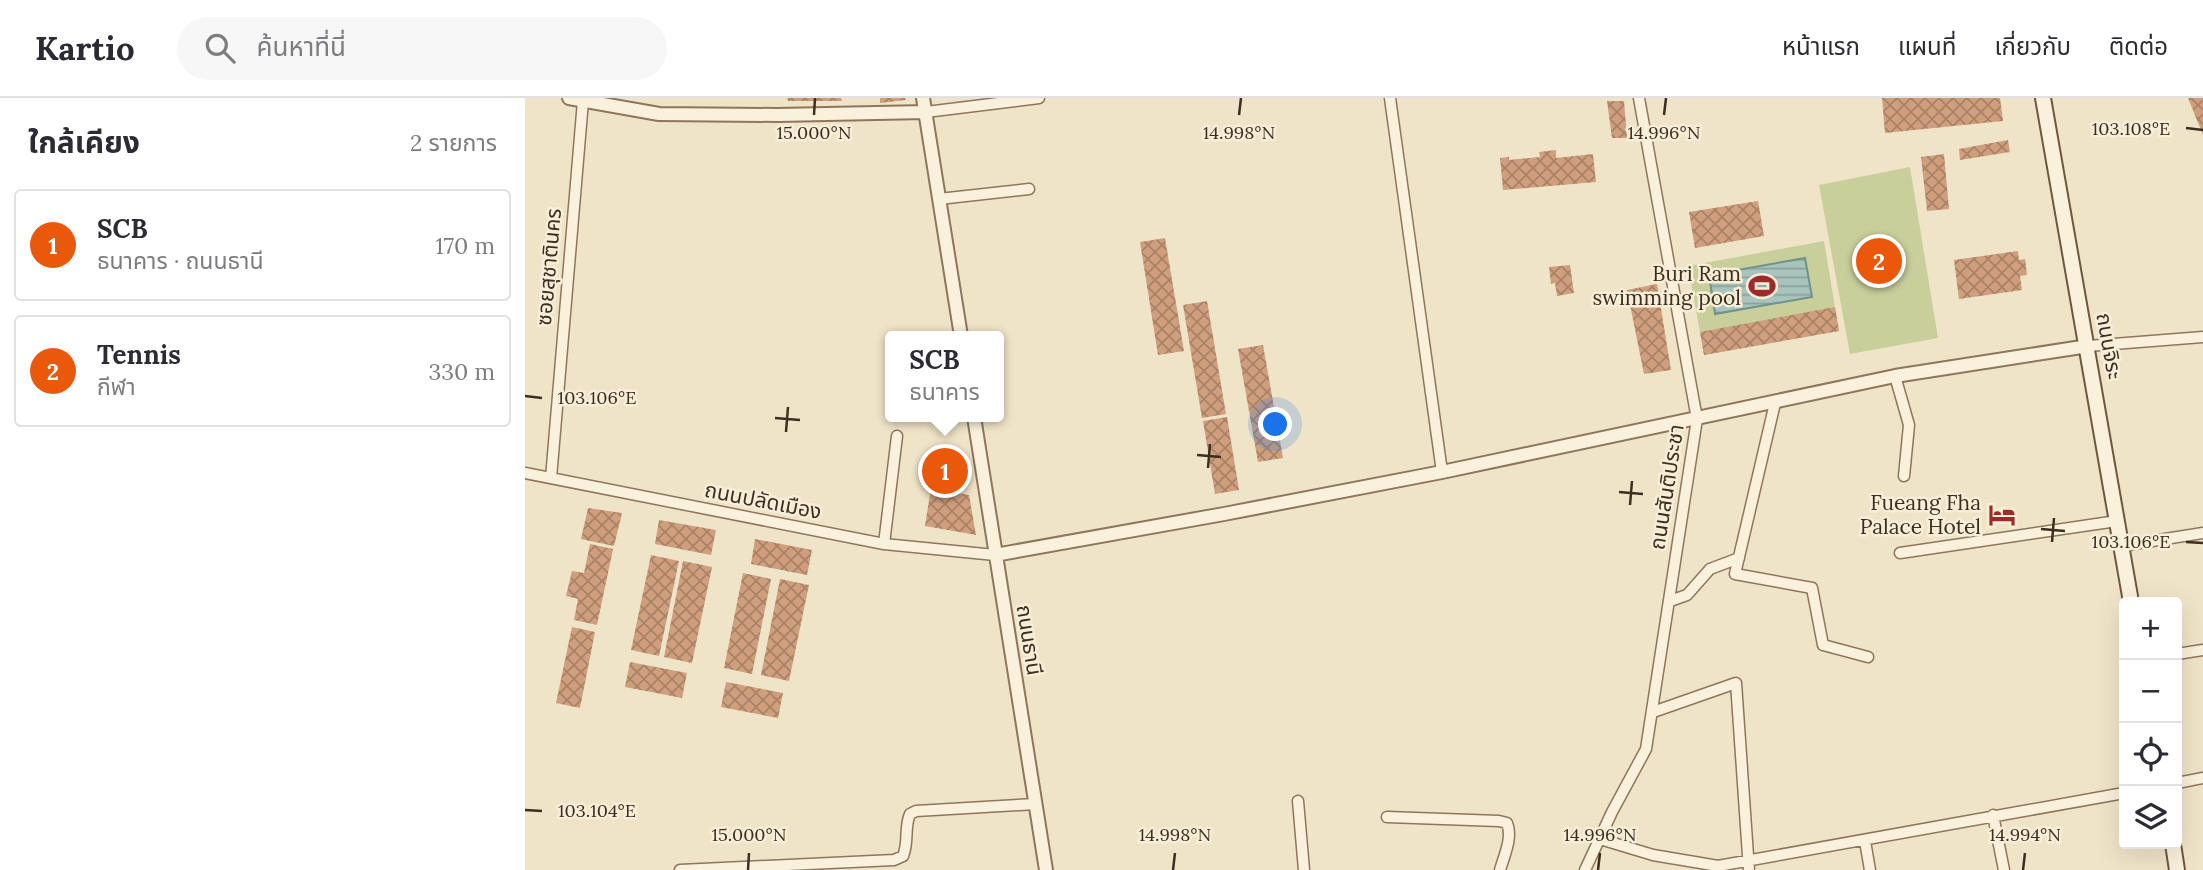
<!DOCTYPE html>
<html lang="th">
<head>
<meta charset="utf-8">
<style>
	:root { --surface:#fff; --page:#f7f7f7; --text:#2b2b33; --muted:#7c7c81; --line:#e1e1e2; --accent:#ea580c }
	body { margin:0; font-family:Lora,"Noto Sans Thai",serif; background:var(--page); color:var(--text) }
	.controls { position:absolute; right:21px; bottom:21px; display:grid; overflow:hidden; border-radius:7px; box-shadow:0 7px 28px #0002 }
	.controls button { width:63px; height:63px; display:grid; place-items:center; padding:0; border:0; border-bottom:2px solid var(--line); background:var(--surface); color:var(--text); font:35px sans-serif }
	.you { position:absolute; left:751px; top:327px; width:24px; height:24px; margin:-18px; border:5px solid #fff; border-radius:50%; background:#1a73e8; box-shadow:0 0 0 10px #1a73e833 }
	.badge { display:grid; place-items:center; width:46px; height:46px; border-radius:50%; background:var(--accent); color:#fff; font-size:23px; font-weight:700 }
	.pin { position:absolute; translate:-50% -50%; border:4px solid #fff; box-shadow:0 2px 7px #0006 }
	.popup { position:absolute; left:360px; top:233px; width:119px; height:91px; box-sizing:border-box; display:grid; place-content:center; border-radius:7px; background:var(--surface); filter:drop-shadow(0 2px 5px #0005); font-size:23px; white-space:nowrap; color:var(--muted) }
	.popup b { font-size:26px; color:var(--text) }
	.popup::after { content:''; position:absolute; left:50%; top:100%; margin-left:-14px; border:14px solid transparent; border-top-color:var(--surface) }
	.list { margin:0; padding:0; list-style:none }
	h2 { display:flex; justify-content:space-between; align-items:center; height:91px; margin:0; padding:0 28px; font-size:30px }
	h2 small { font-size:23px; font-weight:400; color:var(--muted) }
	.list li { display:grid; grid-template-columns:46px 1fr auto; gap:21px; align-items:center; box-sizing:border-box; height:112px; margin:0 14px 14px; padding:0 14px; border:2px solid var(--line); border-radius:7px }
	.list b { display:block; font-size:26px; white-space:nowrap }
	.list p { margin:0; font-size:23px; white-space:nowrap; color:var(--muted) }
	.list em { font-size:23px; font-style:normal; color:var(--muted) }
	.icon { flex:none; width:38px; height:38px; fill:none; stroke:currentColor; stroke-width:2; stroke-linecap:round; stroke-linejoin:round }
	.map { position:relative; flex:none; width:1678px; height:772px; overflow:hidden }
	header { display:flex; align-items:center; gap:42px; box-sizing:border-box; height:98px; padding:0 35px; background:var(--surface); border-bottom:2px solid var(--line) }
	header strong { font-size:33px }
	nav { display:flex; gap:38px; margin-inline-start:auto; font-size:24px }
	.search { width:490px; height:63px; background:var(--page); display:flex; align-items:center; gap:18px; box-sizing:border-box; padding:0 24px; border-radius:38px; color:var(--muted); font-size:26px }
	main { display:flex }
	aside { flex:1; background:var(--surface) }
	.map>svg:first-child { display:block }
	.green { fill:#c9cf9b }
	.water { fill:url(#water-rules); stroke:#6f938a; stroke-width:2 }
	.building { fill:url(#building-cross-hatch) }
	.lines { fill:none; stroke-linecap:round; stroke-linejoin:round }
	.minor-casing { stroke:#8d765c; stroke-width:13 }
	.tertiary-casing { stroke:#8d765c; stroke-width:16 }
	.secondary-casing { stroke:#6f573f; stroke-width:18 }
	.minor { stroke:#faf1dc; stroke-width:10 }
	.tertiary { stroke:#faf1dc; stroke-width:12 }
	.secondary { stroke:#faf1dc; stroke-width:14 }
	.ticks { fill:none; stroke:#3d2e20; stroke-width:2.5 }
	.labels { text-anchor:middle; stroke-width:5; stroke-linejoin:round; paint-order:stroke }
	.street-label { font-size:21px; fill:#3d2e20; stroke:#f7eed8 }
	.poi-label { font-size:21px; fill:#3d2e20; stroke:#f7eed8; text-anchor:end }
	.ticks-label { font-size:18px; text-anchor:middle; fill:#3d2e20; stroke:#f7eed8; stroke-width:5; stroke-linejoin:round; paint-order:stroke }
</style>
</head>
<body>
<header>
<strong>Kartio</strong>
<div class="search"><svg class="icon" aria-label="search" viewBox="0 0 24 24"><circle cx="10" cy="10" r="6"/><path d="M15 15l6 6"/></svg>ค้นหาที่นี่</div>
<nav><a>หน้าแรก</a><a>แผนที่</a><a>เกี่ยวกับ</a><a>ติดต่อ</a></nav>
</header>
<main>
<aside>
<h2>ใกล้เคียง<small>2 รายการ</small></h2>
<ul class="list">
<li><span class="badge">1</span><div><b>SCB</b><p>ธนาคาร · ถนนธานี</p></div><em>170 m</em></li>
<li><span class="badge">2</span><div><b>Tennis</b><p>กีฬา</p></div><em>330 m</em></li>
</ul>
</aside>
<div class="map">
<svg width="1678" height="772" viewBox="0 0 1678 772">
	<defs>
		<pattern id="water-rules" width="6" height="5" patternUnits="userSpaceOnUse" patternTransform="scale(1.75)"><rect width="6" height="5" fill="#a9c4bc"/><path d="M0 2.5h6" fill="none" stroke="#8ba098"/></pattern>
		<pattern id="building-cross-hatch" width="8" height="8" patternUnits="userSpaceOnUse" patternTransform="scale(1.75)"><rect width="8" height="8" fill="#cf9f7d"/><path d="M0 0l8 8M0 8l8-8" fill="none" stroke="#a98266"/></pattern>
	</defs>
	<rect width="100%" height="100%" fill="#f0e4c8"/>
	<!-- green -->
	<path class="green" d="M1385 69 1413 240 1325 256 1294 87Z
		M1299 143 1314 233 1179 257 1163 168Z"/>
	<!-- water -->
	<path class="water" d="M1280 160 1287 199 1190 216 1184 177Z"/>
	<!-- building -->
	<path class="building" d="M262 0H316L317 3H263Z
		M355 0H380L381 2 355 5Z
		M1357 0H1475L1478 23 1360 35Z
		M1663 0H1678V37Z
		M1082 3H1099L1102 40H1087Z
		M1483 42 1485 54 1435 62 1434 51Z
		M1031 52V60L1068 56 1071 84 978 92 975 60 984 59V62L1015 59 1014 54Z
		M1419 56 1424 111 1402 113 1396 59Z
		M1233 103 1239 138 1170 150 1164 114Z
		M640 140 659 253 633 257 615 144Z
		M1493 153 1494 162 1500 161 1502 177 1495 178 1497 192 1434 201 1429 162Z
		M1045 167 1049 195 1032 198 1030 185 1026 186 1024 169Z
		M1132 186 1146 272 1119 276 1102 192Z
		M682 203 701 316 677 320 658 207Z
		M1310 209 1314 233 1179 257 1175 234Z
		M738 247 758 360 733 364 713 251Z
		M702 319 714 392 690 396 678 323Z
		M437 357 441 383 403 389 399 363Z
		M406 390 444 397 451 437 400 428Z
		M63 410 97 415 89 448 56 441Z
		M134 422 191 432 186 457 130 446Z
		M230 441 287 452 282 477 226 466Z
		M65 446 88 451 72 527 49 522 53 501 41 498 47 473 59 475Z
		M126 457 154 463 134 558 106 552Z
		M158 463 187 469 167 565 139 559Z
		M218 475 246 481 227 576 199 570Z
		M255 481 284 487 264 583 236 577Z
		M47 529 70 534 55 610 31 605Z
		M105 564 162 575 157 600 100 589Z
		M201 584 258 595 253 620 196 609Z"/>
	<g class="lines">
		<!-- minor casing -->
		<g class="minor-casing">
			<path id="minor" d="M865 0 917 374
				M401 14 514 0
				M414 101 504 91
				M1563 248 1678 239
				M1370 278 1384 327 1379 378
				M1250 305 1210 476 1287 490 1298 547 1343 559
				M0 375 359 446 470 457
				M26 380 58 3
				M359 446 372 338
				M1596 448 1678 435
				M1375 455 1592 423
				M1145 503 1162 497 1185 471 1214 460
				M1652 556 1678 552
				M1128 614 1211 585 1224 772
				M1652 685 1678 680
				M773 703 779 772
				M1468 717 1479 772
				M862 719 974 723 982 725C988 739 979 758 975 772
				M1075 741 1128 757 1193 768 1599 695
				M1340 743 1345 772
				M155 772 369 762 378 758C384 744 379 729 385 716L391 713 510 706
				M1060 772 1087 714 1121 651 1172 321 1114 0"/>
		</g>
		<!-- tertiary casing -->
		<g class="tertiary-casing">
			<path id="tertiary" d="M44 0 134 16 252 17 401 14
				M398 0 436 238
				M449 319 521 772
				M470 457 699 416 917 374 1370 278 1563 248"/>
		</g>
		<!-- secondary casing -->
		<g class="secondary-casing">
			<path id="secondary" d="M1518 0 1606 504
				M1648 746 1652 772"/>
		</g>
		<!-- minor -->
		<use href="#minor" class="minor"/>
		<!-- tertiary -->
		<use href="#tertiary" class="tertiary"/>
		<!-- secondary -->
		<use href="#secondary" class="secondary"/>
	</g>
	<!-- ticks -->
	<path class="ticks" d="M289 17 290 0M714 17 716 0M1139 17 1141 0M1661 30 1678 32M0 298 17 300M250 320 275 322M261 334 263 309M672 357 696 359M683 370 685 346M1094 394 1118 396M1105 407 1107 383M1516 431 1540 433M1527 444 1529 420M1661 444 1678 445M0 712 17 713M223 772 224 755M648 772 650 755M1073 772 1075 755M1498 772 1500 755"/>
	<!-- icons -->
	<defs>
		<g id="stadium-bare" transform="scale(2.1)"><path d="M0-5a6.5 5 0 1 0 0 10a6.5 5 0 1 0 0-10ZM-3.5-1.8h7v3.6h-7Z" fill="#9e2a2b" stroke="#f7eed8" stroke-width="2.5" paint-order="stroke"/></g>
		<g id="hotel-bare" transform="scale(2.1)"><path d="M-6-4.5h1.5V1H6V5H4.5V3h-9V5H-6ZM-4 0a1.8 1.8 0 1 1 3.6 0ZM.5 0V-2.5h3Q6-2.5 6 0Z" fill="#9e2a2b" stroke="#f7eed8" stroke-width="2.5" paint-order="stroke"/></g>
	</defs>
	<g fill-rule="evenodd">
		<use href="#stadium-bare" x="1237" y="188"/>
		<use href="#hotel-bare" x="1477" y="417"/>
	</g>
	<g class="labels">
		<!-- street labels -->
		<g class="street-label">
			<text transform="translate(24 169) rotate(-85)" y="7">ซอยสุชาตินคร</text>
			<text transform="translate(1584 248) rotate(80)" y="7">ถนนจิระ</text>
			<text transform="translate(1142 389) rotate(-81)" y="7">ถนนสันติประชา</text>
			<text transform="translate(238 403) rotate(11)" y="7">ถนนปลัดเมือง</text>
			<text transform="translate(504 542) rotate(81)" y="7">ถนนธานี</text>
		</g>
		<!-- poi labels -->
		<g class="poi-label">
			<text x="1216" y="183">Buri Ram<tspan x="1216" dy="24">swimming pool</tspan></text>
			<text x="1456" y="412">Fueang Fha<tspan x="1456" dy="24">Palace Hotel</tspan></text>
		</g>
	</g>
	<g class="ticks-label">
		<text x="1606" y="37">103.108°E</text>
		<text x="289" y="41">15.000°N</text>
		<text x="714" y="41">14.998°N</text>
		<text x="1139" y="41">14.996°N</text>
		<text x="72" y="306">103.106°E</text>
		<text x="1606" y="450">103.106°E</text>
		<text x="72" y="719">103.104°E</text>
		<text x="224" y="743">15.000°N</text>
		<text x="650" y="743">14.998°N</text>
		<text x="1075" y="743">14.996°N</text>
		<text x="1500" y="743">14.994°N</text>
	</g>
</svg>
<div class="controls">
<button>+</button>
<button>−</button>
<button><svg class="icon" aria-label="locate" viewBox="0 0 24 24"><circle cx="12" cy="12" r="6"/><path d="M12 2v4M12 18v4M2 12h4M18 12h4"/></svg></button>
<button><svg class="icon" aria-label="layers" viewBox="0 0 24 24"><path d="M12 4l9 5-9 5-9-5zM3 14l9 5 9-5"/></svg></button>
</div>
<div class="you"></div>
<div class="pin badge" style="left:420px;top:373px">1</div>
<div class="popup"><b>SCB</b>ธนาคาร</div>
<div class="pin badge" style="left:1354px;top:163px">2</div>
</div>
</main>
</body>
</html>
